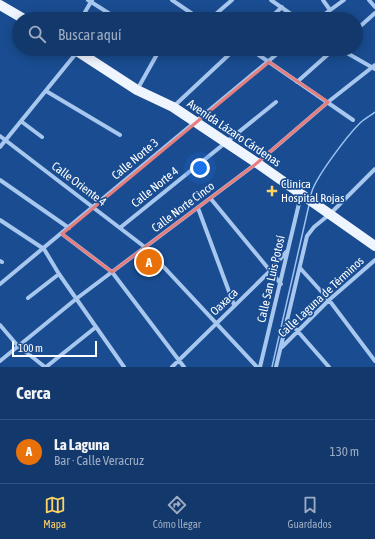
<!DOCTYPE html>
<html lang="es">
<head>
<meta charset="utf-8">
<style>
	:root { --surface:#13396c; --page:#204474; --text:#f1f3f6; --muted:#9dacc2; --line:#32537f; --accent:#ffd465 }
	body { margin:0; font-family:"Asap Condensed",sans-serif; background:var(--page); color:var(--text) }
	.scale { position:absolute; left:12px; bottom:10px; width:85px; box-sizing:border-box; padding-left:4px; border:2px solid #fff; border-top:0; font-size:11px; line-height:14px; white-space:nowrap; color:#fff; -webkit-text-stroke:3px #194c90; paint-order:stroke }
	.you { position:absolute; left:200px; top:168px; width:14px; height:14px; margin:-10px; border:3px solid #fff; border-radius:50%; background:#1a73e8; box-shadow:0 0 0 6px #1a73e833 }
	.badge { display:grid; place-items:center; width:26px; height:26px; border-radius:50%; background:var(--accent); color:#fff; font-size:13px; font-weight:700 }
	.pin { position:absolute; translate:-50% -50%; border:2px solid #fff; box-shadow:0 1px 4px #0006 }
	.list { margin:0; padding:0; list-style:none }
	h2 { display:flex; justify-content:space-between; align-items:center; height:52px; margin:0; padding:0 16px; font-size:17px }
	h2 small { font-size:13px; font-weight:400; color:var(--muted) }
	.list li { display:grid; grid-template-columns:26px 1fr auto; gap:12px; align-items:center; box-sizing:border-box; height:64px; padding:0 16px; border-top:1px solid var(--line) }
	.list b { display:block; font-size:15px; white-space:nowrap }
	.list p { margin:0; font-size:13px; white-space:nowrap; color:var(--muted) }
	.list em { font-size:13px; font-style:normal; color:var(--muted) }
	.icon { flex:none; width:22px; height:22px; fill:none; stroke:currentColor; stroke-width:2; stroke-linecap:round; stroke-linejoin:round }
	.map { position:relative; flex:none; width:375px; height:367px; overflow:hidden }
	.search { position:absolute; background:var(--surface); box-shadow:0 2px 10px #0003; left:12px; right:12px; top:12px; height:44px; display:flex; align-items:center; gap:10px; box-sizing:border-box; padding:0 14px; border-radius:22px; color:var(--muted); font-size:15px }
	.sheet { height:116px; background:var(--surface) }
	nav { display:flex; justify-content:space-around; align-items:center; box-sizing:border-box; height:56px; border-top:1px solid var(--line); background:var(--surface); font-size:11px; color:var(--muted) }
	nav a { display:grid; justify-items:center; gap:2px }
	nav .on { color:var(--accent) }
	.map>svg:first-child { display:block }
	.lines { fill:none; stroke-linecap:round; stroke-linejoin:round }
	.stream { stroke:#9ac2f2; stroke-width:1.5 }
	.street { stroke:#a7c7ef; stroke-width:4 }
	.primary { stroke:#eff5ff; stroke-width:10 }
	.marked { fill:none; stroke:#e67e7e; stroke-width:3; stroke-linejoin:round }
	.poi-dot { fill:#ffd465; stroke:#194c90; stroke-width:1.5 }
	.labels { text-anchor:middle; stroke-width:3.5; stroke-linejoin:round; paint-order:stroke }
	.street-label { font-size:12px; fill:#fff; stroke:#194c90 }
	.poi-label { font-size:12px; fill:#fff; stroke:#194c90; text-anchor:start }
</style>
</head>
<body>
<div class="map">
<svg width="375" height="367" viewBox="0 0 375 367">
	<rect width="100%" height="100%" fill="#194c90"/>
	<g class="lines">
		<!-- stream -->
		<path class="stream" d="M311 195C313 180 348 135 360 123 364 119 370 116 375 112
			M272 367 309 205"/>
		<!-- street -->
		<path class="street" d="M88 0 118 19
			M172 0 200 19
			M271 0 298 19
			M323 0 330 10
			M369 0 375 7
			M81 19 92 0
			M210 19 232 0
			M269 19 282 7
			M318 19 344 0
			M356 30 375 13
			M250 49 353 120
			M340 49 375 69
			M297 82 334 49
			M137 90 160 49
			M46 91 120 135
			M173 107 235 49
			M22 122 42 137
			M0 136 146 248 257 367
			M0 147 78 51
			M0 180 69 228
			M211 199 281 284
			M198 208 234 305
			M0 220 44 249 59 274 124 367
			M121 227 276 102
			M62 234 112 272 184 367
			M0 261 2 262
			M300 268 329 300 375 361
			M0 284 283 49
			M28 298 59 274
			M287 319 329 367
			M0 325 17 345 45 367
			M282 347 329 300 375 260
			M0 361 76 299 257 163 328 102 375 65
			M46 367 96 327
			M172 367 270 271 287 251
			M260 367 301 195
			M276 367 307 236 314 227 330 214 375 169"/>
		<!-- primary -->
		<path class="primary" d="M0 5 24 19
			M74 49 137 90 173 107 257 163 375 246"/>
	</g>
	<!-- marked area -->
	<path class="marked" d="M269 62 328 102 257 163 112 272 62 234Z"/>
	<!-- markers -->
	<path class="poi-dot" d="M270 185h4v4h4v4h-4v4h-4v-4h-4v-4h4z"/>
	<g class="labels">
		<!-- street labels -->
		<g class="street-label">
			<text transform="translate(234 133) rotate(34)" y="4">Avenida Lázaro Cárdenas</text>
			<text transform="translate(135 159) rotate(-40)" y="4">Calle Norte 3</text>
			<text transform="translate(79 184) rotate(37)" y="4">Calle Oriente 4</text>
			<text transform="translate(155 187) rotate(-39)" y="4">Calle Norte 4</text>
			<text transform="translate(183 207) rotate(-37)" y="4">Calle Norte Cinco</text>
			<text transform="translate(271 279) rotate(-77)" y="4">Calle San Luis Potosí</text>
			<text transform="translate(321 297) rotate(-43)" y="4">Calle Laguna de Términos</text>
			<text transform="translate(224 302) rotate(-44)" y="4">Oaxaca</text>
		</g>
		<!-- poi labels -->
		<g class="poi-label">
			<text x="281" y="188">Clinica<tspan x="281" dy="14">Hospital Rojas</tspan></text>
		</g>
	</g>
</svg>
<div class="scale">100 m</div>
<div class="you"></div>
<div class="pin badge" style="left:149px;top:262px;background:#e8710a">A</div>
<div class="search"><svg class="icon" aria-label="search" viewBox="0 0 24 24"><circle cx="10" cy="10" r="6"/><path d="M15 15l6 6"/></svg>Buscar aquí</div>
</div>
<section class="sheet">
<h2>Cerca<small></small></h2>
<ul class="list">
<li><span class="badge" style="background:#e8710a">A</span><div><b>La Laguna</b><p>Bar · Calle Veracruz</p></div><em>130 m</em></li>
</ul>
</section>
<nav>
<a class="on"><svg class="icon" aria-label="map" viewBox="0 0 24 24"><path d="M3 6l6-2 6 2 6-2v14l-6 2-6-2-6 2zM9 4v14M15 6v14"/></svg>Mapa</a>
<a><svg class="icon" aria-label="directions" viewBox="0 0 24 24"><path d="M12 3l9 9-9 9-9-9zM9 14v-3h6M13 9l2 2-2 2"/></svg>Cómo llegar</a>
<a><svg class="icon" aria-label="saved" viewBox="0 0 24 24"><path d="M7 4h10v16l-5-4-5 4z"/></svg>Guardados</a>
</nav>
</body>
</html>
